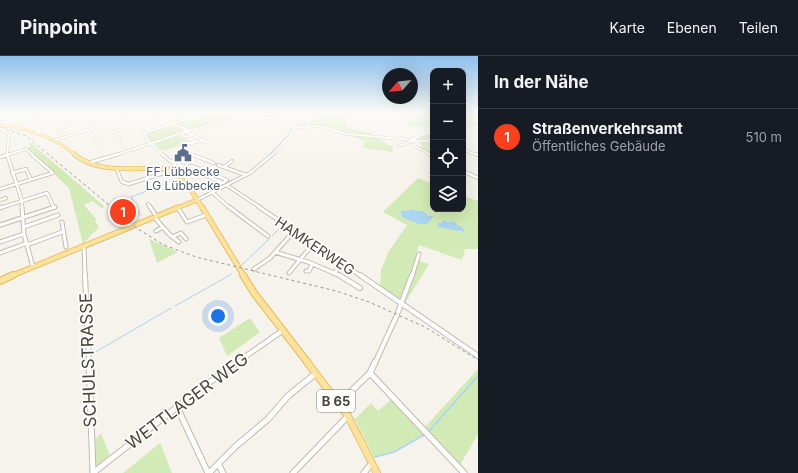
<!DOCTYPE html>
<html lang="de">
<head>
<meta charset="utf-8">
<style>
	:root { --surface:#171b24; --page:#242831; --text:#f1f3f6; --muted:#9ea1a6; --line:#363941; --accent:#fc3f1d }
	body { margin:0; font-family:Inter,sans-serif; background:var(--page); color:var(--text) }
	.controls { position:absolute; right:12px; top:12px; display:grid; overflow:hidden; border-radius:8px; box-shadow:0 4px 16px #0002 }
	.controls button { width:36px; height:36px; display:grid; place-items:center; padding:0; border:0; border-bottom:1px solid var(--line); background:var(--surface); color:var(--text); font:20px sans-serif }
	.compass { position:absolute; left:382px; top:12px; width:36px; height:36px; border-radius:50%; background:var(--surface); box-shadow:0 4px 16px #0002; rotate:242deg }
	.you { position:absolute; left:218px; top:260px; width:14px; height:14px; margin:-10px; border:3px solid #fff; border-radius:50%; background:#1a73e8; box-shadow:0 0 0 6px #1a73e833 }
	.badge { display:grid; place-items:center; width:26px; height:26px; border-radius:50%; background:var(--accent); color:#fff; font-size:13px; font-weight:700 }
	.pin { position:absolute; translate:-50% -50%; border:2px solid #fff; box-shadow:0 1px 4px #0006 }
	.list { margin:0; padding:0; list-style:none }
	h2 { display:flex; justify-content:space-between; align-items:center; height:52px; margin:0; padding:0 16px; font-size:17px }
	h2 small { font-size:13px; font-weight:400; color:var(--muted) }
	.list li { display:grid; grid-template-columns:26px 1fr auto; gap:12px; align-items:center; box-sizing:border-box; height:56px; padding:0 16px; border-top:1px solid var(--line) }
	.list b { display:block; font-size:15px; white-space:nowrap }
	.list p { margin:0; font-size:13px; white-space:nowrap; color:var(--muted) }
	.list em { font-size:13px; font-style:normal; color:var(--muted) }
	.icon { flex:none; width:22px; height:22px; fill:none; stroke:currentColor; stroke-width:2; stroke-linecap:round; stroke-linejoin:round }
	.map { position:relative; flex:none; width:478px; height:417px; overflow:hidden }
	header { display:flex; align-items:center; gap:24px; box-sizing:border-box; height:56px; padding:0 20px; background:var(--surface); border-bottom:1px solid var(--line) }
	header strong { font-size:19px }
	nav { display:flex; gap:22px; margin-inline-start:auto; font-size:14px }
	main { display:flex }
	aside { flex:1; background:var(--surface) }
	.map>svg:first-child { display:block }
	.green { fill:#d2eab5 }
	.water { fill:#a9d4f2 }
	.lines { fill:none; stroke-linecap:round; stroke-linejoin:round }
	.stream-far1 { stroke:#a9d4f2; stroke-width:1 }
	.stream { stroke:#a9d4f2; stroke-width:1.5 }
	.minor-far4-casing { stroke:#c2bbae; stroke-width:3 }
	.minor-far3-casing { stroke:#c2bbae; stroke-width:4 }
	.minor-far2-casing { stroke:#c2bbae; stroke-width:5 }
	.minor-far1-casing { stroke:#c2bbae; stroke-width:6 }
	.minor-casing { stroke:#c2bbae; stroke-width:7 }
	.major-far4-casing { stroke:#e6c16a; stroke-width:3.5 }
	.major-far3-casing { stroke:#e6c16a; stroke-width:5 }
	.major-far2-casing { stroke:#e6c16a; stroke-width:6 }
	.major-far1-casing { stroke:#e6c16a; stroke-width:8 }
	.major-casing { stroke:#e6c16a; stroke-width:8 }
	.minor-far4 { stroke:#fff; stroke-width:2 }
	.minor-far3 { stroke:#fff; stroke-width:2.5 }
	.minor-far2 { stroke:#fff; stroke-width:3 }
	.minor-far1 { stroke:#fff; stroke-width:4 }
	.minor { stroke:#fff; stroke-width:5 }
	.major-far4 { stroke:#ffe39c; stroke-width:2.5 }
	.major-far3 { stroke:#ffe39c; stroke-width:3.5 }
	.major-far2 { stroke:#ffe39c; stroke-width:4 }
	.major-far1 { stroke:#ffe39c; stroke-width:5.5 }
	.major { stroke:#ffe39c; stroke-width:6 }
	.rail { stroke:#9a9a9a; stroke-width:1; stroke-dasharray:3 3; stroke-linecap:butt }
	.labels { text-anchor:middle; stroke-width:3.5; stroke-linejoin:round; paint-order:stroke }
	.far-service-label { font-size:12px; fill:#4e5e75; stroke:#fff }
	.shield { fill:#fff; stroke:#817c74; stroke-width:1 }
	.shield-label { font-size:13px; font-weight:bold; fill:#4b4439 }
	.street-label { font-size:14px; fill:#4b4439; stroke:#fff }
	.near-street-label { font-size:17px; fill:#4b4439; stroke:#fff }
</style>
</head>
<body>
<header>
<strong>Pinpoint</strong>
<nav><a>Karte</a><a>Ebenen</a><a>Teilen</a></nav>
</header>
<main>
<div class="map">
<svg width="478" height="417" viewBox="0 0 478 417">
	<rect width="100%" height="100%" fill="#f6f3ec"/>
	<!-- green -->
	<path class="green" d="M230 56 242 57 229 58 227 61 235 63 189 73 176 67 186 63 191 65C205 61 216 58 230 56Z
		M321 56H350L345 66 348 72 374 78V80L393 91V93L392 96 364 92V86L362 84 326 71 309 68 308 67 318 63Z
		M397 56H433V71L404 70 415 61Z
		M463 56H472L478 71 463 69Z
		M172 69 180 72 183 76 155 86H151L145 79Z
		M429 77 433 78V99L419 92 422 90 419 84H425L416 83Z
		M178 79 190 86 163 95 155 88Z
		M30 86 105 151 102 152 92 145 84 149 97 164 95 165 99 171 83 188 69 132 27 92 30 91Z
		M418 122 433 128V153H463V140L478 145V193H465L462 204 419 189 415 203 429 208 404 249 380 233 381 214 389 195 407 169 383 156Z
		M149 183 178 196 157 207Z
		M250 262 260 276 227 300 219 282Z
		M478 313V378L460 409 424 372Z
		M392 343 425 378 394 395 374 401 355 363 371 347 378 355Z
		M101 378 110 399 97 410H94L93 385Z
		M160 387 172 417H123Z"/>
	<!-- water -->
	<path class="water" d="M413 154 425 156 428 160H434L427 168H419L402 161 401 155Z
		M443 164 451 167V165L455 166 457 169 462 171 465 176 438 171V167H442Z"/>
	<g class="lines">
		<!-- stream-far1 -->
		<path class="stream-far1" d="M318 58 319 56
			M310 65 316 62 317 59
			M296 71 305 67
			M267 101 290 77 291 72
			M227 125H233
			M140 159 131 141 157 131
			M272 180 282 170
			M86 192 135 172
			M242 209 269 183
			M13 222 81 193
			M175 250 232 218
			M92 298 171 252"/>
		<!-- stream -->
		<path class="stream" d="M428 376 478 320
			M375 401 394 396 424 379"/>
		<!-- minor-far4 casing -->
		<g class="minor-far4-casing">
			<path id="minor-far4" d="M33 56 40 73 37 76H41L40 74
				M97 56 85 72 99 88
				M102 56 112 68
				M130 56 150 87 163 99
				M189 56 196 59
				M214 56H227
				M242 56 249 57 251 60
				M0 57 2 56
				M159 58 167 61
				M175 58 186 63
				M0 63 33 57
				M173 68 189 74
				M308 69 306 66 312 63 316 56
				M105 70 121 85
				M138 70 181 56
				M463 70 478 71
				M39 71 50 68 69 56
				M293 72 318 70 347 78 433 86
				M4 75 9 79 7 99
				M185 75 207 86
				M0 76 55 56
				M58 76 83 56
				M112 76 138 69
				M142 78 205 56
				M185 81 193 79
				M199 82 189 88 204 84
				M412 83 415 90 431 99
				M413 83 433 74
				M55 84 150 56
				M399 90 411 86
				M463 94 478 99
				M7 99 26 93 33 99
				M116 99 191 74 249 60 273 63 288 68 293 72
				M188 99H192
				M272 99 292 78 293 72"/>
		</g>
		<!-- minor-far3 casing -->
		<g class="minor-far3-casing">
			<path id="minor-far3" d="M7 98 22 145V152
				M31 98 53 117
				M162 98 175 109 174 112
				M429 98 433 100
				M475 98 478 99
				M0 101 10 98
				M172 105 190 98 214 107
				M174 106 223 127 227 124 192 110 188 111
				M88 107 119 98
				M218 109 246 119
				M224 111 232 105
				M117 114 122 126 129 128 170 115
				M463 115 478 122
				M12 117 26 113 31 124
				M228 130 261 152
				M0 133 53 117
				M213 137 230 152
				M0 144 6 142
				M197 144 250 117 273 98
				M148 148 151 152
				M0 152 47 137 54 152"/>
		</g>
		<!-- minor-far2 casing -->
		<g class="minor-far2-casing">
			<path id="minor-far2" d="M22 151 24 178 33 211
				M150 151 157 161
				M229 151 268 180
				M259 151 361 220
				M0 152 2 151
				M178 152 187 166 206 159
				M155 162 169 178 179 186
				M62 166 66 191
				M0 169 55 151
				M24 171 58 159
				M156 175 163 171
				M172 181 181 177 186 183
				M0 186 24 178
				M27 189 62 176
				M84 190 85 220
				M275 196 308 206 341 220
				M0 197 27 187
				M254 213 270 202 294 175
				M306 215H309L312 209
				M289 217 313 188
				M334 218 341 207
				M412 220 419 198"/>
		</g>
		<!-- minor-far1 casing -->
		<g class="minor-far1-casing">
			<path id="minor-far1" d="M85 219 89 307
				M339 219 360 232
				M360 219 478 300
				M398 256 412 219
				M236 307 282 275
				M375 307 397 259"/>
		</g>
		<!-- minor casing -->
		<g class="minor-casing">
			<path id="minor" d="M89 306 93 417
				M370 317 464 417
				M338 348 370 317 375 306
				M177 351 208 417
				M219 409 223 417
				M93 417 200 333 238 306
				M209 417 236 390 268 363 288 340 315 318
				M293 417 348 360
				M364 417 372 407"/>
		</g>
		<!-- major-far4 casing -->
		<g class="major-far4-casing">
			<path id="major-far4" d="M0 69C28 73 54 80 75 99"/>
		</g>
		<!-- major-far3 casing -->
		<g class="major-far3-casing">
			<path id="major-far3" d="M74 98C100 120 139 110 170 113
				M174 115 190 132 202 152
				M177 152 197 144"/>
		</g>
		<!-- major-far2 casing -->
		<g class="major-far2-casing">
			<path id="major-far2" d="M202 151 244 220
				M11 220 179 151"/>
		</g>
		<!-- major-far1 casing -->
		<g class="major-far1-casing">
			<path id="major-far1" d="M243 219 254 237 308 307
				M0 225 13 219"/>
		</g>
		<!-- major casing -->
		<g class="major-casing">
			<path id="major" d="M307 306 348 360 377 417"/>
		</g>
		<!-- minor-far4 -->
		<use href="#minor-far4" class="minor-far4"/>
		<!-- minor-far3 -->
		<use href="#minor-far3" class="minor-far3"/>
		<!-- minor-far2 -->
		<use href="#minor-far2" class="minor-far2"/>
		<!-- minor-far1 -->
		<use href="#minor-far1" class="minor-far1"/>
		<!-- minor -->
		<use href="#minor" class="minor"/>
		<!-- major-far4 -->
		<use href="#major-far4" class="major-far4"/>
		<!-- major-far3 -->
		<use href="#major-far3" class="major-far3"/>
		<!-- major-far2 -->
		<use href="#major-far2" class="major-far2"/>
		<!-- major-far1 -->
		<use href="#major-far1" class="major-far1"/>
		<!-- major -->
		<use href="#major" class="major"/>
		<!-- rail -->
		<path class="rail" d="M0 71 26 80 138 173 164 189 196 201 336 235 369 246 425 271 478 304"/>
	</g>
	<!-- sky -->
	<linearGradient id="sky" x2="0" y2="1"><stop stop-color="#8fc1ec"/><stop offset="0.49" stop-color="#fbfaf6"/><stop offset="1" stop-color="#fbfaf6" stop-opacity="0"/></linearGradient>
	<rect width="478" height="115" fill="url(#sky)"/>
	<!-- icons -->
	<defs>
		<g id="civic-bare" transform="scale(1.38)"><path d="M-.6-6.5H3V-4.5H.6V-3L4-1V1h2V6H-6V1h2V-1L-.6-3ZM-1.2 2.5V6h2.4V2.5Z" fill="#5c6f8a" stroke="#fff" stroke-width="2.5" paint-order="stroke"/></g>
	</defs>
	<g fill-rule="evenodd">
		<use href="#civic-bare" x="183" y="97"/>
	</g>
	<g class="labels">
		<!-- far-service labels -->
		<g class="far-service-label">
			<text x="183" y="120">FF Lübbecke<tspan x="183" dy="14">LG Lübbecke</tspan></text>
		</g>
		<!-- shield labels -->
		<rect class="shield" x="317" y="334" width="38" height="22" rx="3"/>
		<g class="shield-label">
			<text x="336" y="350">B 65</text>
		</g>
		<!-- street labels -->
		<g class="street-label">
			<text transform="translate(315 190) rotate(34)" y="5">HAMKERWEG</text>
		</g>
		<!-- near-street labels -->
		<g class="near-street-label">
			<text transform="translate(88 304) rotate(-92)" y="6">SCHULSTRASSE</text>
			<text transform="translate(187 345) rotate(-37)" y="6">WETTLAGER WEG</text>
		</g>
	</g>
</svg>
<div class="controls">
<button>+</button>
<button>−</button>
<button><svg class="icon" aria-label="locate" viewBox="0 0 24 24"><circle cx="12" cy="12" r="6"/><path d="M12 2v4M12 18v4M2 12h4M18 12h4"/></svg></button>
<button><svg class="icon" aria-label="layers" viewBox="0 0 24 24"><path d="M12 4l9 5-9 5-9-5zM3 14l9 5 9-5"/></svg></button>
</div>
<svg class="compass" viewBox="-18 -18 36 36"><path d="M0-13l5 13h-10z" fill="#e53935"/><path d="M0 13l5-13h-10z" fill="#9ea1a6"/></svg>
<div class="you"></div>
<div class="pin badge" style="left:123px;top:156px">1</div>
</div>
<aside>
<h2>In der Nähe<small></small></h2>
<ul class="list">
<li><span class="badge">1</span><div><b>Straßenverkehrsamt</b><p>Öffentliches Gebäude</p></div><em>510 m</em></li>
</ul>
</aside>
</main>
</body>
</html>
